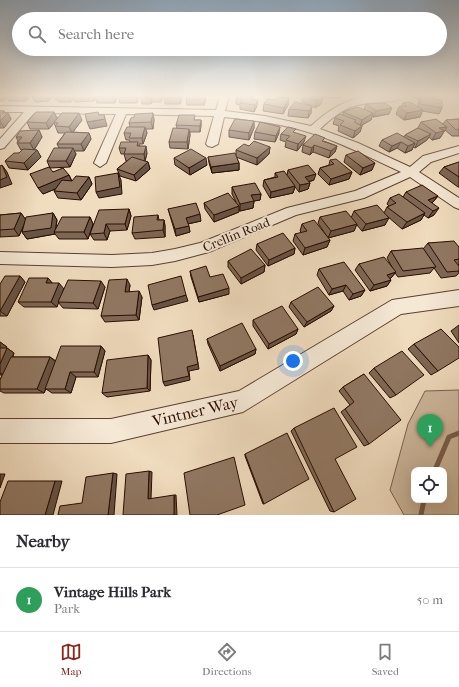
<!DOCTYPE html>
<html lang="en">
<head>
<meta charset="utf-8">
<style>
	:root { --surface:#fff; --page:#f2f2f3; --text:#2b2b33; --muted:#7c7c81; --line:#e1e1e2; --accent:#8f2418 }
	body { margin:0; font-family:"IM FELL French Canon",serif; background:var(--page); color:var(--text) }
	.controls { position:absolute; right:12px; bottom:12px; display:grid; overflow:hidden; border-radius:8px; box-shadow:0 4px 16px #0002 }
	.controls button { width:36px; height:36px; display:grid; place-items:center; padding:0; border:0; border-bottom:1px solid var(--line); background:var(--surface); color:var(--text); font:20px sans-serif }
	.you { position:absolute; left:293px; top:361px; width:14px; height:14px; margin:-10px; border:3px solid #fff; border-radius:50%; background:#1a73e8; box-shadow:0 0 0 6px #1a73e833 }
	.badge { display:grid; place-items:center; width:26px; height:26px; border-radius:50%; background:var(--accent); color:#fff; font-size:13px; font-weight:700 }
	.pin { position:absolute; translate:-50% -33px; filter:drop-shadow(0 1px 2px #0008) }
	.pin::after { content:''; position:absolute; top:21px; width:14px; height:12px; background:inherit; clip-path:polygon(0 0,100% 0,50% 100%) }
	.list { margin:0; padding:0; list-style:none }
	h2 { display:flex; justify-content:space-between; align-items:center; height:52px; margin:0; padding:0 16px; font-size:17px }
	h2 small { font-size:13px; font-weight:400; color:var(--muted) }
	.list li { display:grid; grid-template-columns:26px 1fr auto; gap:12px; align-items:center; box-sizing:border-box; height:64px; padding:0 16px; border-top:1px solid var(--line) }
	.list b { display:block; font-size:15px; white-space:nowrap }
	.list p { margin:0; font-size:13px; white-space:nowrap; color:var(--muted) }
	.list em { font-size:13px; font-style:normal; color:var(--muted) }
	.icon { flex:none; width:22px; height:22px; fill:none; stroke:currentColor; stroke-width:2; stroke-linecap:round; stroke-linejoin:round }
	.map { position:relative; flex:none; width:459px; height:515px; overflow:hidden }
	.search { position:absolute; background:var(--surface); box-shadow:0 4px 16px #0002; left:12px; right:12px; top:12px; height:44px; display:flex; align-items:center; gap:10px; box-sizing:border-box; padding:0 14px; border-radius:22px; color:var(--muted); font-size:15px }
	.sheet { height:116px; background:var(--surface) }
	nav { display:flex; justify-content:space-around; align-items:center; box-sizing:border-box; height:56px; border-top:1px solid var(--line); background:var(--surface); font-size:11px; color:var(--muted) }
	nav a { display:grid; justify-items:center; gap:2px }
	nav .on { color:var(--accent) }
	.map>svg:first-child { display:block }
	.green { fill:#ceb99f; stroke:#7c6250; fill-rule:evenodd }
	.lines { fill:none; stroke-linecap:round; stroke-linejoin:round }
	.stream { stroke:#795e4c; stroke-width:5 }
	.minor-casing { stroke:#5c4030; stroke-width:2 }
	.minor { fill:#f5e8d5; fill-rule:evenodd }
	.wall { fill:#7d6755; stroke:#2a0c00 }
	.shaded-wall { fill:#665445; stroke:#2a0c00 }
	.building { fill:#917863; stroke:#2a0c00 }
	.labels { text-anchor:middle; stroke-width:4; stroke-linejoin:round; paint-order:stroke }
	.street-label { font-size:13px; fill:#2a0c00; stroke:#f5e8d5 }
	.near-street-label { font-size:16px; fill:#2a0c00; stroke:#f5e8d5 }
</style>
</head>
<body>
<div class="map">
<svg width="459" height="515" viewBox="0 0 459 515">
	<rect width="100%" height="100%" fill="#f0dcbf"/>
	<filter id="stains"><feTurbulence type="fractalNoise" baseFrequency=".005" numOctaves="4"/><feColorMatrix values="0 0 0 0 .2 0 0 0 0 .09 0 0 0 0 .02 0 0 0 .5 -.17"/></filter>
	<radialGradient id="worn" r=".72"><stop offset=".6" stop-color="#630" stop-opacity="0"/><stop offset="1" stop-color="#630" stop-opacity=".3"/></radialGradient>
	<!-- green -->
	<path class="green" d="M459 390V515H404L390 490 408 424 425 391ZM414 470H444V500H414Z"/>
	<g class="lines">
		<!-- stream -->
		<path class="stream" d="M435 470 449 437 459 433
			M421 515 424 500"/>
		<!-- minor casing -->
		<g class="minor-casing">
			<path id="minor" d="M220 96H229L225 111 265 116 311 126C338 101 360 93 397 96L399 98 394 101C358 104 348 102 320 129L358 143 410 167 423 156 459 146V153L431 162 419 172 459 198V209L454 207 410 177 364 198 296 215 209 252 175 261 152 265 112 267 0 264V252L112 255 152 253 175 249 200 243 287 208 355 191 401 172C371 158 342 143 311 133 283 124 253 120 224 117L218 144 212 147 208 146 206 144 214 116 126 114 106 163 100 167 94 163 116 114 34 113 4 148 0 149V139L24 112H0V106L216 110Z
				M459 290V306L401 314 243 412 111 443H0V419H111L239 391 392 300Z"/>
		</g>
		<!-- minor -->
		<use href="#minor" class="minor"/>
	</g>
	<!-- wall -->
	<path class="wall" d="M0 96H31L26 101H9L7 98 4 101H0Z
		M32 96H53L49 101 35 102Z
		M53 96H118V97L115 103H97L96 99 94 101 75 102 74 98 71 102H59L58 100H55Z
		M119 96H140V97L137 103H120L119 97Z
		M142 96H163L161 102H152L151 104H142L141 98Z
		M183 96 180 104H165L164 98Z
		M253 96V99L257 106 254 112 240 109V105L236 104V98Z
		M303 96H341L340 98H323L321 104 315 108 312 106 311 113 308 118 288 116 289 109 312 106 302 102Z
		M411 96H437L435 99 442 108 439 114 422 111 420 117 404 120 396 114 399 107H401L403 103 418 107V103L419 100Z
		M289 98 288 105 283 114 263 111 264 104 275 100Z
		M186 99H206L204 105H187Z
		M366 104 389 114 373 117 372 116 371 120 362 125V126L360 132 353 138 338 131 339 126 333 124 335 118 343 115V112L364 110Z
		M0 111H4L5 113H8L11 119 4 128H0Z
		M54 112 57 118 82 120 73 132 89 133 91 139 84 151H74L76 154 70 167 50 168 47 161 59 148 57 144 65 133H58L54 123 49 129H30L27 122Z
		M153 113 154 120 153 129H146L147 133 143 144H139L140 146 147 153 145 161 148 162 150 169 136 181 120 176 117 169 127 161H126L124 154H121L119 148 130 142 129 140H126L124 133 130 127 129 123 134 117Z
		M459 119V136H452L445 130 440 138 432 140 429 137 427 140 415 148 413 147 412 150 405 153 397 148 389 152 379 146 382 140 404 137 405 135 418 128 421 122 443 124 446 120Z
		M196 120H201V126L200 132H190V135L188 149 170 148 169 142 177 128 176 125Z
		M254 121V128L249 140 229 137V130Z
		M39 130 42 137 34 150H37L41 157 28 170 9 168 5 161 19 153 22 150H21L17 143 18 141 16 137Z
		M255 132 279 133 275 142 254 139Z
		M295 133 304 142 297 151 285 147 286 142 280 140 281 134Z
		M324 141 337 146 335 152 329 158 313 152 310 155 302 152 303 145Z
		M249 146 270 147 269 154 257 165 236 157 239 163V170L212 173 209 163 208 157 236 155V150Z
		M346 155 372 170 360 175 344 162Z
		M174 158 207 165 190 175 175 165Z
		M330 160 352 172 349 179 329 185 318 174 320 168 329 165Z
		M459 162V187H458L439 173 444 167Z
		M288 170 314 180 309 182 310 183 308 189 299 192 295 187 293 193 270 198 263 186 264 180 275 177V173L287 175Z
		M53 172 69 175 72 181 89 177 92 184 81 200 58 198 54 191 55 189 43 194 30 174Z
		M232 187 261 194 260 200 254 201 253 208 240 211 239 209V212L214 222 205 209 204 203 236 202 232 194Z
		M406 192 438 196 433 202 432 203 434 215 428 218 424 215 421 220 402 229 387 216 385 225 362 231 351 218 354 211 384 213 387 207 389 206 387 204 390 198 403 197Z
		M129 209 131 216 127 230 110 231 107 240H94L90 234Z
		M168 209 201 221 188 224 190 232 176 236Z
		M21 213 25 219 53 213 57 220 56 228 90 217 93 224 88 239H59L55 234 27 239 22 232 24 225 19 236 0 237V215Z
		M158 215 159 220H164L165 226V237L135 239 132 233Z
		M320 217 357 224 354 231 328 238 318 223Z
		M302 224 330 240 327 247 303 255 293 241 295 234 302 233 300 231Z
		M428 243 459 247V265H458L459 266V273L456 276 441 278 434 268 430 273 398 277 395 273 391 278 390 279 391 280 387 286 370 291 355 270 359 264 393 269 387 258 391 251 423 249Z
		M257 244 295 248 294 254 268 266 256 250Z
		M228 261 265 265 264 272 241 284 228 267Z
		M319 269 365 290 361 296 349 300 343 291 329 295 317 275Z
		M190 271 210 277 229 294 199 302 191 277Z
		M20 276 25 282 7 316H0V284Z
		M48 278 52 283 64 289 105 287 98 309 63 308 58 302 57 307H24L18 302Z
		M130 285 129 292 142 297 139 320 105 322 101 316Z
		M291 302 334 306 331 311 304 327 289 307Z
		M253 320 298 329 296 334 268 349 253 326Z
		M459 325V343L451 331Z
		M207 339 256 349 255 354 220 371 208 344Z
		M0 342 7 347 6 348H7L14 353 13 357H50L56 361 101 346 105 351 98 377H76L71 393H52L46 389 44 393H4L0 391V380L2 375H0Z
		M414 344 438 371 431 375 408 349Z
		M148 355 151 360 150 391 107 397 102 393Z
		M374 368 396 395 390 398 369 373Z
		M364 374 369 444 364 446 341 412 350 405 339 391 343 387Z
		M294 428 335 459 334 512 330 511 291 431Z
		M245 454 264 504H263L245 456Z"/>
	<!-- shaded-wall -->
	<path class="shaded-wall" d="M1 96H5L7 98 4 101Z
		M23 96H31L26 101Z
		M47 96H53L49 101Z
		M68 96H75H73L74 98 71 102Z
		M93 96H98H95L96 99 94 101Z
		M114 96H118V97L115 103 113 97Z
		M136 96H140V97L137 103 136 97Z
		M151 96 152 102 151 104 150 98Z
		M160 96H163L161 102Z
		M180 96H183L180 104Z
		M205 96 206 99 204 105V99Z
		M318 96H322L321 99 323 98 321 104 315 108Z
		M428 96H437L434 102 424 103Z
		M289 98 288 105 283 114 284 108Z
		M258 100 257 106 254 112 255 105Z
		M312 106 311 113 308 118 309 111Z
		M392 108 389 114 373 117 376 111Z
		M423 110 420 117 404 120 407 113Z
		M4 111 6 114 8 113 11 119 4 128 0 121 2 113Z
		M54 112 57 119 49 129 46 123Z
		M79 113 82 120 72 133 69 127Z
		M153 113 154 120 153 129 151 122Z
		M373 113 371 120 360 126 362 120Z
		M104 115 107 126 90 129 87 122 101 120Z
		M201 120V126L200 132V126Z
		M254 121V128L249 140V133Z
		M362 126 360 132 353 138 355 131Z
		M145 127 147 133 143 144 142 138Z
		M280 127 279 133 275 142 276 136Z
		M447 127 440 138 432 140 439 128Z
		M189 129 190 135 188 149 187 142Z
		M39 130 42 137 34 150 30 143Z
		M89 133 91 139 84 151 81 144Z
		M431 134 427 140 415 148 418 141Z
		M306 136 304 142 297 151 298 144Z
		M401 142 397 148 389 152 392 146Z
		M415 143 412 150 405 153 408 146Z
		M314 145 313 152 310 155 312 148Z
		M146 146 147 153 145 161 144 154Z
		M337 146 335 152 329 158 331 151Z
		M270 147 269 154 257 165V158Z
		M73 148 76 154 70 167 66 161Z
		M37 150 41 157 28 170 24 163Z
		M206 158 207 165 190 175 189 168Z
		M148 162 150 169 136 181 134 175Z
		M239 163V170L212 173 211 167Z
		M375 163 372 170 360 175 363 168Z
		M2 165 7 172 12 184 0 188V180Z
		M352 172 349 179 329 185 331 179Z
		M118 173 121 180 122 194 99 198 96 192Z
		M316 174 314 180 303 183 305 177Z
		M69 175 72 182 43 194 38 188Z
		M89 177 92 184 81 200 77 193Z
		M310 183 308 189 299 192 300 185Z
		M295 186 293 193 270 198 271 192Z
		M261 194 260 200 254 201 253 208 240 211V204L251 195Z
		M438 196 433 202 425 206 428 200Z
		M239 206V212L214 222V215Z
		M439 208 434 215 428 218 433 211Z
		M129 209 131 216 127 230 125 224Z
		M21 213 26 220 19 236 14 229Z
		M53 213 57 220 55 232H54L55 234 27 239 22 232Z
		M425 213 421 220 402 229 407 222Z
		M200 214 201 221 187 224 186 218Z
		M90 217 93 224 88 239 84 232Z
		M389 218 385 225 362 231 366 224Z
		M164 220 165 226V237L163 230Z
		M106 224 110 231 107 240 104 233Z
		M357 224 354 231 328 238 331 231Z
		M189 226 190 232 176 236 175 229Z
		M330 240 327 247 303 255 305 248Z
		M295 248 294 254 268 266 269 260Z
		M265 265 264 272 241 284V278Z
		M396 272 391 278 383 281 387 275Z
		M20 276 25 282 7 316 0 311Z
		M48 278 53 284 46 283Z
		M127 279 130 285 128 298 125 292Z
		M391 280 387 286 370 291 374 285Z
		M101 281 105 287 98 309 93 303Z
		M59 283 64 289 57 307 51 302Z
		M346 285 343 291 329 295 332 289Z
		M229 288V294L199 302 198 297Z
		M365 290 361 296 349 300 353 294Z
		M139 291 142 297 139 320 136 315Z
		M186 295 188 301 154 310 152 305Z
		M334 306 331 311 304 327 307 322Z
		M298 329 296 334 268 349 269 344Z
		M193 335 199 369 189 371 190 380 165 386 163 382 187 367Z
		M0 342 7 347 3 353 0 351Z
		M101 346 105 351 98 377 94 372Z
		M7 348 14 353 5 375 0 373V364Z
		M256 349 255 354 220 371V366Z
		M148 355 151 360 150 391 147 388Z
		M50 357 56 362 44 393 37 389Z
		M70 372 76 377 71 393 65 389Z
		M149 471 152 472 151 499H148Z
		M113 473 117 474 114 515H108Z
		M0 474H5L0 488Z
		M55 481H62L53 515H45Z
		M174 495H176L177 515H174Z"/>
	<!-- building -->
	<path class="building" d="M95 96H114L113 97Z
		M119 96H136V97H119Z
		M142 96H151L150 98H141Z
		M164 96H180V98H164Z
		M187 96H205L204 99H186Z
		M237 96H253L251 99 258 100 255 105 240 103 243 99 236 98Z
		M303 96H318L323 98 317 101Z
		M277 97 289 98 284 108 264 104 267 99 275 100Z
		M421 97 442 100V108L420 104Z
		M295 102 312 106 309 111 289 109Z
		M410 102 423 110 407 113 399 107 407 106 403 103Z
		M385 103 392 108 376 111 366 104Z
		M357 107 373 113 362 120 343 112Z
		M0 111H4L2 113H8L0 121Z
		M36 112H54L46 123 27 122Z
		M98 112 99 115H104L105 119 87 122 85 114Z
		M62 113H79L69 127 55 126 58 123 54 122Z
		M153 113 151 122 129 123 131 118 134 117 135 114Z
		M340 114 356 120 354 122 362 126 355 131 340 125 344 121 335 118Z
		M179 115H195L194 120H201L200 126 176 125Z
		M235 119 254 121 249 133 229 130Z
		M436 119 447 127 439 128 444 131 436 133 421 122Z
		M459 119V129L456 130 446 120Z
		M260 122 280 127 276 136 255 132Z
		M127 127H145L142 138H129L131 133H124Z
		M288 127 296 129 293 132 306 136 298 144 286 140 290 136 281 134Z
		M173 128 189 129 187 142H169Z
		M418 128 431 134 418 141 405 135Z
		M39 130 30 143H17L22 137H16L20 131Z
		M66 132 89 133 81 144H57Z
		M397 133 415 143 408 146 401 142 392 146 382 140Z
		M315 134 325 138 322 141 337 146 331 151 314 145 312 148 303 145Z
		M254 141 270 147 257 158 236 150 244 144 249 146Z
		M121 142H138L137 146H146L144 154H124L126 148H119Z
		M54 148H73L66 161H47Z
		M23 149 37 150 24 163 5 161 14 153H19Z
		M191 149 206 158 189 168 174 158Z
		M358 151 375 163 363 168 346 155Z
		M235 153 239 163 211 167 208 157Z
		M132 157 148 162 134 175 117 169Z
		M336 159 352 172 331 179 320 168 334 164 330 160Z
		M459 162V177L444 167Z
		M2 165 7 177 0 180V166Z
		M308 165 316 174 305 177 310 183 300 185 288 170Z
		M49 167 53 172 63 168 69 175 38 188 30 174Z
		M284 171 295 186 271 192 264 180 278 177 275 173Z
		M118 173 120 187 96 192 95 177Z
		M76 176 89 177 77 193 54 191 62 180 72 181Z
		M255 183 261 194 251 195 254 201 240 204 232 187Z
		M422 185 438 196 428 200 439 208 433 211 406 192Z
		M228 193 239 206 214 215 204 203Z
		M399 194 425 213 407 222 387 207 396 203 390 198Z
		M196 203 200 214 186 218 189 226 175 229 168 209Z
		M377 205 389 218 366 224 354 211Z
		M129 209 125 224H106L104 233 90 234 99 210Z
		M346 211 357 224 331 231 320 217Z
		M21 213 14 229 0 230V215Z
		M53 213 51 228 22 232 26 217Z
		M158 215 157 220H164L163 230 132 233 134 217Z
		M62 217H90L84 232H54Z
		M314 220 330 240 305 248 295 234 307 231 302 224Z
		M283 233 295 248 269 260 257 244Z
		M454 241 459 247V259L454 260 459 266V271L447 272 428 243Z
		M423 248 436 267 403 271 391 251Z
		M251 249 265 265 241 278 228 261Z
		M384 257 396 272 387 275 391 280 374 285 359 264Z
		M344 262 365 290 353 294 346 285 332 289 319 269Z
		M206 266 210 277 223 274 229 288 198 297 190 271Z
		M5 276H20L0 311V284Z
		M181 276 186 295 152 305 148 285Z
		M29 278H48L46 283H59L51 302H18Z
		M127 279 125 292 139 291 136 315 101 316 109 280Z
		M68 280 101 281 93 303 58 302Z
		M318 287 334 306 307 322 291 302Z
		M282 306 298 329 269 344 253 320Z
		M242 323 256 349 220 366 207 339Z
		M441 329 459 347V358L438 371 414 344Z
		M192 330 198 364 187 367 189 376 163 382 158 338Z
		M61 346H101L94 372H70L65 389H45Z
		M0 348H7L0 364Z
		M402 351 424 375 396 395 374 368Z
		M148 355 147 388 102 393 107 360Z
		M11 357H50L37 389H0V380Z
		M364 374 401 420 369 444 345 409 354 402 343 387Z
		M334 408 357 447 335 459 356 499 334 512 294 428Z
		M287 433 309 479 264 504 245 454Z
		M234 457 245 505 217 515H190L184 473Z
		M149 471 148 499 174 495V515H123L126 474Z
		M113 473 108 515H58L60 506 82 503 86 477Z
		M8 481H55L45 515H0V502Z"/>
	<!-- sky -->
	<linearGradient id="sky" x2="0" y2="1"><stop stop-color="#90a8be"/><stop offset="0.57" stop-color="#f8efe2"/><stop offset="1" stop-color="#f8efe2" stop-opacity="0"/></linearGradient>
	<rect width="459" height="168" fill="url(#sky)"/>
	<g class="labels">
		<!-- street labels -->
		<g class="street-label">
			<text transform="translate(236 234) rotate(-22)" y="5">Crellin Road</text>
		</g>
		<!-- near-street labels -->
		<g class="near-street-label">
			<text transform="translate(195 411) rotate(-13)" y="6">Vintner Way</text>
		</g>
	</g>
	<rect width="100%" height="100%" filter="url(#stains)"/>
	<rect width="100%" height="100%" fill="url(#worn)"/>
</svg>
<div class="controls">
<button><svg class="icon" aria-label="locate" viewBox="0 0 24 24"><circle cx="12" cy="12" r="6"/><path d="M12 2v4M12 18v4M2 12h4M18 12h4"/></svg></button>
</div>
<div class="you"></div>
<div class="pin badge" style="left:430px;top:447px;background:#2e9e5b">1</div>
<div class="search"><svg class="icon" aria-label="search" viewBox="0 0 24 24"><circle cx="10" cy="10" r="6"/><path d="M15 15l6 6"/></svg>Search here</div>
</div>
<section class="sheet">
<h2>Nearby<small></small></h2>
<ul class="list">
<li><span class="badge" style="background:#2e9e5b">1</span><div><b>Vintage Hills Park</b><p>Park</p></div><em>50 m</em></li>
</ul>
</section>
<nav>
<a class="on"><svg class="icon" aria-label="map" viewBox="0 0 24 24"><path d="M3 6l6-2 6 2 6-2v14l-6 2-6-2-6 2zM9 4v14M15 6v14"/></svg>Map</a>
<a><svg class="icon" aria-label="directions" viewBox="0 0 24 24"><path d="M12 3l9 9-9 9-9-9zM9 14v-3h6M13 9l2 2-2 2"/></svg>Directions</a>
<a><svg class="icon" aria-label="saved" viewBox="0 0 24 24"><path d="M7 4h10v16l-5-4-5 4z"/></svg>Saved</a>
</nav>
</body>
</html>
